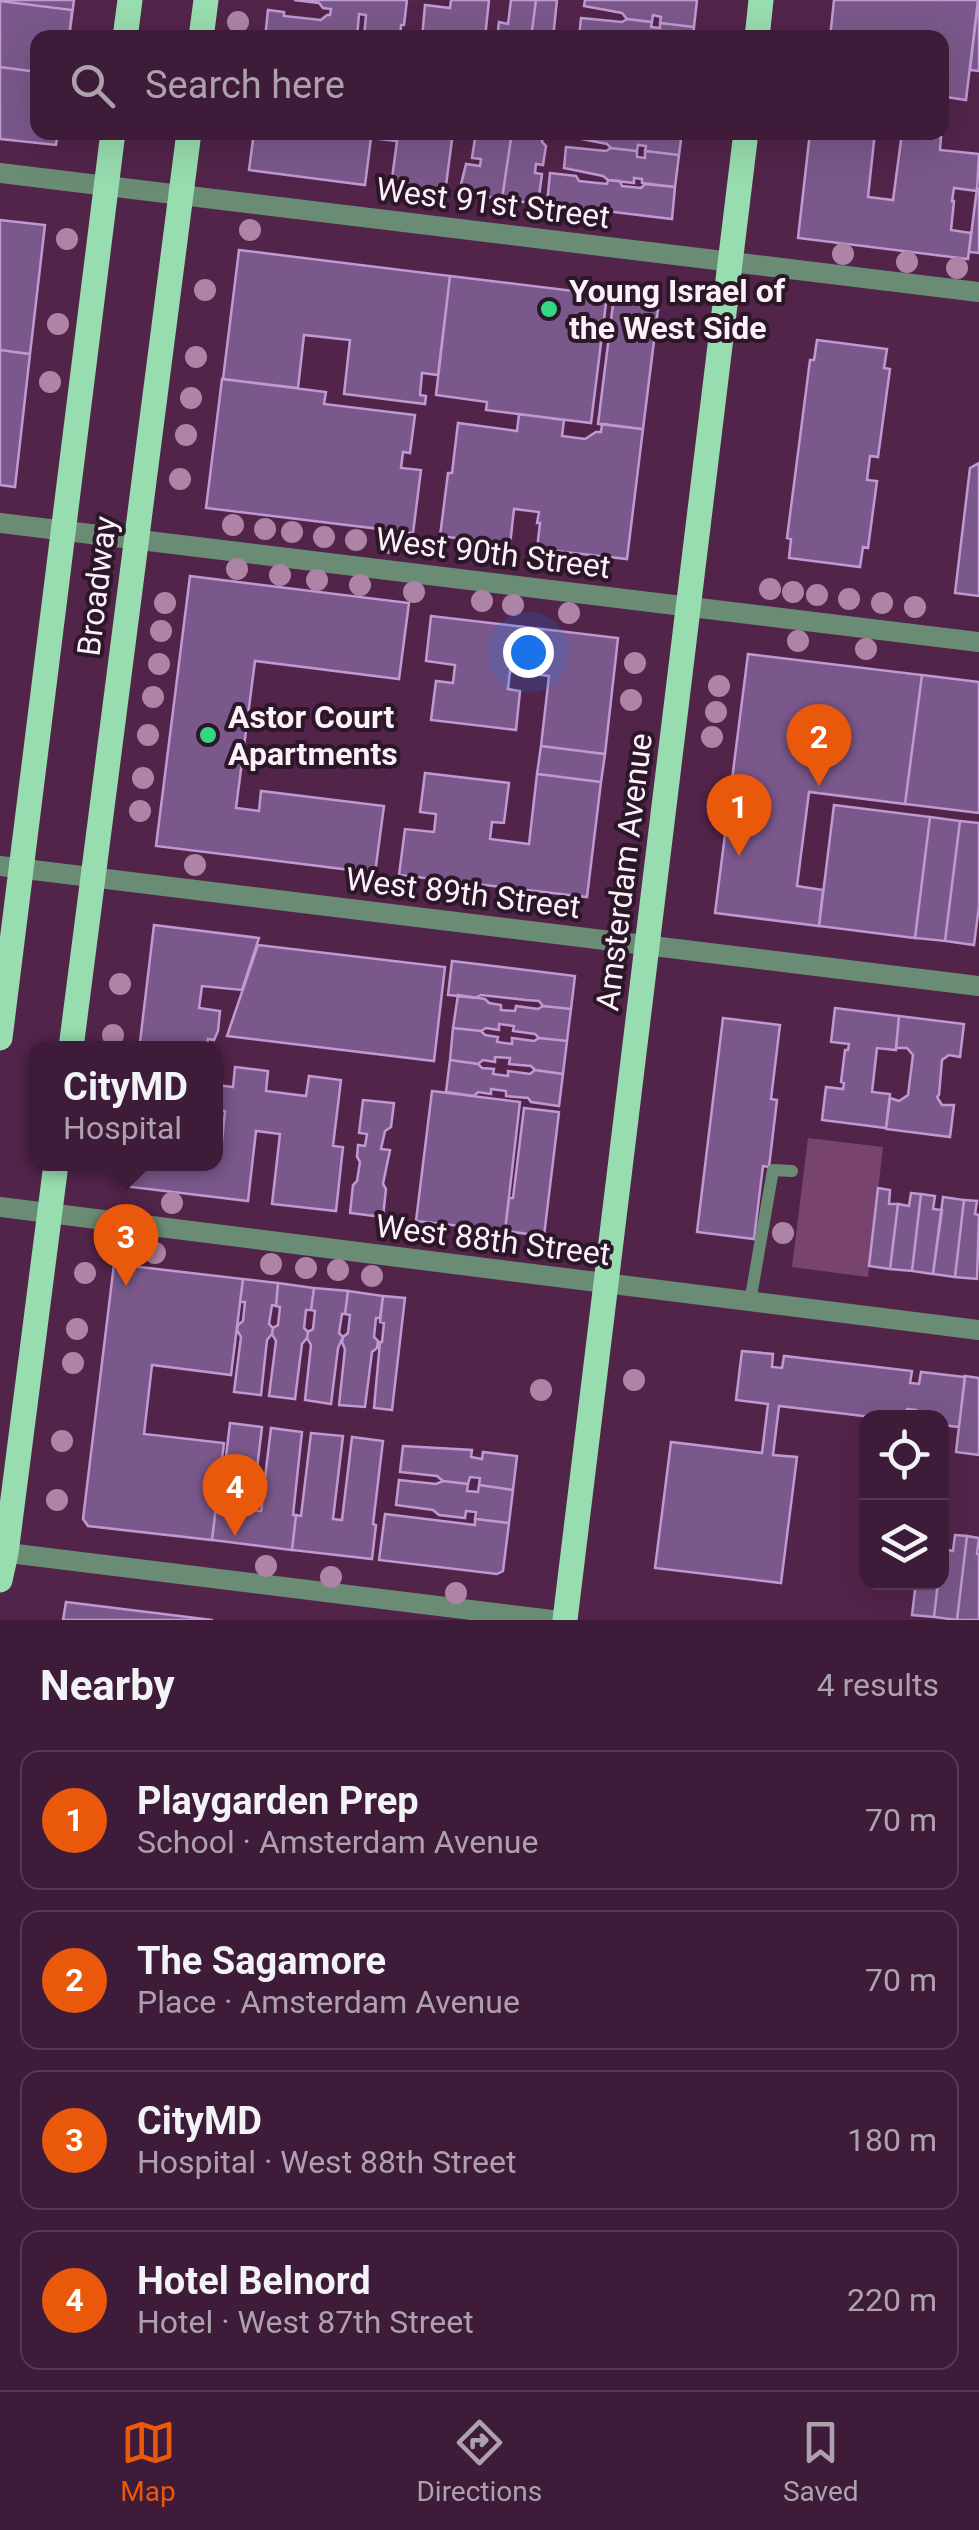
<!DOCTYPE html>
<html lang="en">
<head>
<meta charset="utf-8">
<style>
	:root { --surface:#3e1b38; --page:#452440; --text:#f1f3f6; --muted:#ada1ae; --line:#573953; --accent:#ea580c }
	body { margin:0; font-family:Roboto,sans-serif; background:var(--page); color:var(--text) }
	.controls { position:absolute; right:30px; bottom:30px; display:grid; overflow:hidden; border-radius:20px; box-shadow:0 10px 40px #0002 }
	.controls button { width:90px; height:90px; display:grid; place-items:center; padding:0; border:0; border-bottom:2px solid var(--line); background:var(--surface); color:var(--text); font:50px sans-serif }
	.you { position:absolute; left:528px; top:652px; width:35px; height:35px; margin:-25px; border:8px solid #fff; border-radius:50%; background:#1a73e8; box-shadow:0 0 0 15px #1a73e833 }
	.badge { display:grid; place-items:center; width:65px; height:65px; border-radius:50%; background:var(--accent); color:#fff; font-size:32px; font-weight:700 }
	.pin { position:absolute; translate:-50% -82px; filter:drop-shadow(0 2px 5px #0008) }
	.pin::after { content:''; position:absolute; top:52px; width:35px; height:30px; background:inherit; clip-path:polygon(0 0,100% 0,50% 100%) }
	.popup { position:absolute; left:28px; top:1041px; width:195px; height:130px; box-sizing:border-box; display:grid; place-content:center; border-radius:20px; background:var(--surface); filter:drop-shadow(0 2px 8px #0005); font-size:32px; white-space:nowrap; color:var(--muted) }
	.popup b { font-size:38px; color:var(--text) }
	.popup::after { content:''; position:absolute; left:50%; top:100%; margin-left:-20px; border:20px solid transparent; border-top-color:var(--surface) }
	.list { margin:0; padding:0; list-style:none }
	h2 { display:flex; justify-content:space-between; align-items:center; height:130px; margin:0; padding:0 40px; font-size:42px }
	h2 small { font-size:32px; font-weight:400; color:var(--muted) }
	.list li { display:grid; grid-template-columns:65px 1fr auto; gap:30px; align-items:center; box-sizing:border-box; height:140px; margin:0 20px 20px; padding:0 20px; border:2px solid var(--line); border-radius:20px }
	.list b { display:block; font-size:38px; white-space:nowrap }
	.list p { margin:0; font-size:32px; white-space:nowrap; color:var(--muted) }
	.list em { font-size:32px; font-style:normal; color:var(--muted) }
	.icon { flex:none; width:55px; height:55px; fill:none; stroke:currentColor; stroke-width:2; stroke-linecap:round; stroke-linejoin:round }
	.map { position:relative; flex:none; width:979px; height:1620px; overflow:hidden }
	.search { position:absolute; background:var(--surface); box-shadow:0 10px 40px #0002; left:30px; right:30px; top:30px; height:110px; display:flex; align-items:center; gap:25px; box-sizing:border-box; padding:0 35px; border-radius:20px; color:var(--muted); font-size:38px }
	.sheet { height:770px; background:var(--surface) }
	nav { display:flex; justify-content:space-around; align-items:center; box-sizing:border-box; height:140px; border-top:2px solid var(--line); background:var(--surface); font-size:28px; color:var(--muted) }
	nav a { display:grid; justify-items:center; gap:5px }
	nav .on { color:var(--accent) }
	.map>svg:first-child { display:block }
	.green { fill:#78446e }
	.building { fill:#7a588b; stroke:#bf99d1; stroke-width:2.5 }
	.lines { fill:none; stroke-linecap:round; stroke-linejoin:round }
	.lane { stroke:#6a8b74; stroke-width:12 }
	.street { stroke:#6a8b74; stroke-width:20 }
	.primary { stroke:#98ddaf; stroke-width:25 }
	.tree { fill:#ad84a5 }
	.poi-dot { fill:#34d881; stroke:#2c1728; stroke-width:4 }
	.labels { text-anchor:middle; stroke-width:8; stroke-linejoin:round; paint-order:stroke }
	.street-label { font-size:32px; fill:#fcf0f9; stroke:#2c1728 }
	.poi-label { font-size:32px; font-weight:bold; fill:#fcf0f9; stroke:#2c1728; text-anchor:start }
</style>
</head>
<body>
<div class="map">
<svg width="979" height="1620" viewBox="0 0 979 1620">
	<rect width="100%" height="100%" fill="#52244a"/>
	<!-- green -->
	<path class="green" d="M808 1138 883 1147 868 1277 792 1267Z"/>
	<!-- building -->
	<path class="building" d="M0 0H74L69 38H38V72L0 67Z
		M294 0H407L404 25H401L400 38H364L366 15 359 14 357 38H265L268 10 284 12V16L321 20 327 15H330L331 9 323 8 319 3Z
		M451 0H489L485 38H422L425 5 450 8Z
		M511 0H536L531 38H497L499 22 508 24Z
		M536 0H557L553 38H531Z
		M585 0H697L694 27 660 23 661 17 653 15 652 22 627 19 622 13 584 6Z
		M834 0H978L966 100 946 97 945 111 942 110V38H830Z
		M0 1 72 10 69 38H38V132H58L56 145 0 139Z
		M978 2 979 3V71L970 70Z
		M581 18 622 22 627 19 652 22 651 27 660 28V23L694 27 693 38H579Z
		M254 132H453L445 193 391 186 397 141 371 138 365 185 249 170Z
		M476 132H512L502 199 459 193 466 164 480 166 481 159 472 158Z
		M512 132H543L542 142 546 146 543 165 536 164 535 173 542 174 538 204 502 199Z
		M568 132H682L679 155 645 151 646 146 638 145 637 151 611 148 607 144 567 136Z
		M810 132H875L868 197 893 200 902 133 941 137 940 150 979 154 977 191 954 188 952 201H954L951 230 971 233 968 259 798 238Z
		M566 147 606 151 611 148 637 151V157L645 158V151L679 155 675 187 642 183V179L634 178V183L608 180 603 176 564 168Z
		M550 173 576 176 579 181 607 184 608 180 620 181 622 186 641 188 645 184 675 187 672 219 547 204Z
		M977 188 979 189V253L969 252Z
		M0 220 45 225 30 354 0 350Z
		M239 250 450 276 438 375 422 373 420 395 426 396 425 404 344 394 350 340 304 335 298 388 223 379Z
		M450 276 607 295 591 423 486 410 487 402 436 395Z
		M614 296 659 301 643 429 598 424Z
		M817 340 887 349 884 368 890 369 878 457 870 456 867 480 877 481 868 548 863 547 860 567 789 558 791 539 787 538 810 360H814Z
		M0 350 30 354 15 487 0 485Z
		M222 379 326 392 324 404 415 415 410 453 403 452 401 468 421 470 413 533 206 508Z
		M519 414 564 420 562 436 585 439 596 432H601L602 424 643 429 627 559 537 549 540 523H537L539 512 514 509 510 545 440 536 448 473H452L458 423 517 431Z
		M979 463V596L955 593 970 468Z
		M190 576 409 603 399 679 255 661 236 808 259 811 261 791 384 806 375 873 156 846Z
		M431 616 618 638 605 754 541 746 549 676 510 671 508 689 520 691 516 730 431 720 436 681 453 683 455 665 426 661Z
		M748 654 922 675 905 804 809 792 797 886 823 890 819 926 715 913Z
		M922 675 979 682V813L905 804Z
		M541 746 605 754 601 782 537 774Z
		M425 773 509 783 504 823 492 822 490 839 529 844 537 774 601 782 587 897 399 875 405 829 434 832 436 814 420 812Z
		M834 805 930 817 915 938 819 926Z
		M930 817 960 821 945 941 915 938Z
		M960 821 979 823V906L974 945 945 941Z
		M154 925 259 938 242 990 202 986 199 1008 220 1011 218 1031 214 1040 208 1039 206 1048 140 1042Z
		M258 945 445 967 434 1061 227 1036Z
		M452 961 575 976 571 1009 543 1006 539 1001 526 1000 481 995 475 998 448 995Z
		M458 995 485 999 489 1003 501 1005V1010L515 1011 516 1006 538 1009 543 1006 571 1009 567 1041 539 1038 535 1034 513 1031 514 1026 499 1024V1030L486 1028 481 1031 453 1028Z
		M835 1008 899 1016 896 1050 877 1048 872 1092 890 1094 886 1128 822 1120 826 1087 843 1089 844 1083 841 1082 845 1050H848L849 1044 831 1042Z
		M899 1016 964 1024 960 1057 949 1055 942 1060 939 1095 937 1097 942 1105H954L950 1137 886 1129 890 1098 899 1101 908 1095 913 1055 907 1048H896Z
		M723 1018 780 1025 771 1099 777 1100 769 1167 763 1166 754 1239 697 1232Z
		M453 1028 481 1031 485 1035 498 1037 497 1042 512 1044V1038L534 1041 539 1038 567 1041 563 1074 535 1070 531 1066 509 1064 510 1058 495 1057V1062L483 1060 478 1064 450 1060Z
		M450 1060 478 1064 482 1068 494 1069 493 1074 508 1076V1071L530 1074 535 1070 563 1074 559 1106 531 1102 528 1098 506 1096V1091L491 1089V1094L478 1092 474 1096 446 1092Z
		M235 1067 268 1071 266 1091 306 1096 309 1076 341 1080 333 1146 343 1147 336 1211 272 1204 280 1134 256 1131 248 1201 123 1186 126 1164H216V1151H221L225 1111 216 1110V1085L233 1087Z
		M432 1091 520 1102 505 1231 416 1221Z
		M363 1100 394 1103 391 1127 385 1131 381 1149 390 1150 383 1184 386 1189 383 1217 350 1213 353 1185 357 1181 360 1162 357 1157 358 1145 365 1146 367 1134 359 1133Z
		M524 1108 559 1112 544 1236 505 1231 509 1198H513Z
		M878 1188 890 1190 889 1204H898L890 1269 869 1266Z
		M911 1193 921 1194 912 1271 890 1269 898 1204 909 1206Z
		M921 1194 935 1196 933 1209 942 1210 933 1274 912 1271Z
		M943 1197 964 1200 955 1277 933 1274Z
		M964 1200 977 1201 975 1214 979 1215 977 1279 955 1277Z
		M114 1264 243 1279 231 1375 152 1365 144 1434 224 1443 212 1540 88 1526 83 1519Z
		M243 1279 278 1283 276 1306 272 1305 269 1324 273 1328 272 1334 267 1340 261 1395 234 1392 241 1337 237 1330 238 1325 243 1321 245 1302H240Z
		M278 1283 314 1288 311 1310H306L304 1328 308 1332 307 1338 302 1344 295 1399 269 1396 276 1341 272 1334 273 1328 278 1325 280 1307 276 1306Z
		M314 1288 348 1291 345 1314H342L339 1333 343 1337 338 1348 331 1404 305 1400 311 1345 307 1338 308 1332 313 1329 315 1311 311 1310Z
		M348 1291 383 1296 380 1318H376L374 1337 378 1341 377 1348 372 1352 365 1407 339 1405 345 1349 342 1342 343 1337 348 1333 350 1315 345 1314Z
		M383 1296 405 1298 392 1410 374 1408 380 1342H382L384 1323 380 1322Z
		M742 1351 773 1354 772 1367 782 1368 784 1356 912 1371 910 1383 919 1384 921 1372 965 1377 959 1427 942 1425V1418H915L916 1410 907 1409 906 1418H880L779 1406 773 1455 797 1457 781 1583 655 1568 671 1442 762 1453 768 1404 736 1400Z
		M965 1376 979 1378V1455L956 1452Z
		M230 1423 262 1427 252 1510 261 1511 271 1428 302 1432 293 1515H296L292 1550 212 1540 216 1506H220Z
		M311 1433 343 1436 333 1519 342 1520 352 1437 383 1441 373 1524 376 1525 372 1559 292 1550 296 1515 301 1516Z
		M403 1446 472 1450 471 1457 482 1459 483 1452 517 1456 513 1490 479 1485 480 1478 470 1477 468 1484 443 1481 437 1476 400 1472Z
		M399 1480 436 1484 443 1481 468 1484 467 1491 478 1492 479 1485 513 1490 509 1523 475 1519 476 1512 466 1511 465 1518 439 1515 433 1510 396 1505Z
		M385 1514 475 1525V1519L509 1523 503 1571 497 1574 379 1560Z
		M955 1535 967 1536 957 1620 934 1617 938 1582H942V1549L953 1551Z
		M967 1536 979 1538 977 1554H979V1620H957Z
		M916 1582H938L934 1617 912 1615Z
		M66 1602 212 1620H213H63Z"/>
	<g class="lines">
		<!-- lane -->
		<path class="lane" d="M750 1302 773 1170 792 1171"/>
		<!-- street -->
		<path class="street" d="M0 173 979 292
			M0 523 979 642
			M0 866 979 986
			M0 1207 979 1330
			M0 1552 552 1620"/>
		<!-- primary -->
		<path class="primary" d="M125 38 130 0
			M201 38 206 0
			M757 38 761 0
			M0 1038 113 132
			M71 1048 189 132
			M0 1580 6 1553 56 1164
			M565 1620 746 132"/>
	</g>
	<!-- trees -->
	<g class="tree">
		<circle cx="238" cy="22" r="11"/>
		<circle cx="250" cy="230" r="11"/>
		<circle cx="67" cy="239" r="11"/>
		<circle cx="843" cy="254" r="11"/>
		<circle cx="907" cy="262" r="11"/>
		<circle cx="957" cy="268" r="11"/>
		<circle cx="205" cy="290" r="11"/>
		<circle cx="58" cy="324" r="11"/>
		<circle cx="196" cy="357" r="11"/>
		<circle cx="50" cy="382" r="11"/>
		<circle cx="191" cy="398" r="11"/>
		<circle cx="186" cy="435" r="11"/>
		<circle cx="180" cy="479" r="11"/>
		<circle cx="233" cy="525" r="11"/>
		<circle cx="265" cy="529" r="11"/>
		<circle cx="292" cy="532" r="11"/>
		<circle cx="324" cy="537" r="11"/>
		<circle cx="356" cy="540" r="11"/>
		<circle cx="388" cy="543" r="11"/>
		<circle cx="237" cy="569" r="11"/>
		<circle cx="280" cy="575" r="11"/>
		<circle cx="317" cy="580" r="11"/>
		<circle cx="360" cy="585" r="11"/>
		<circle cx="770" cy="589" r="11"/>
		<circle cx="414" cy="592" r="11"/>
		<circle cx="793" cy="592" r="11"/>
		<circle cx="817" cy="595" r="11"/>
		<circle cx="849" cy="599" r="11"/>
		<circle cx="482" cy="601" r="11"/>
		<circle cx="165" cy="603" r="11"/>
		<circle cx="882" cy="603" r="11"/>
		<circle cx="513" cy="605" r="11"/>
		<circle cx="915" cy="607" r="11"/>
		<circle cx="569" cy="613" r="11"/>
		<circle cx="161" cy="631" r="11"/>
		<circle cx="798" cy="641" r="11"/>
		<circle cx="866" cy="649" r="11"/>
		<circle cx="635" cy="663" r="11"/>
		<circle cx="159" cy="664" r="11"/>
		<circle cx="719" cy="686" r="11"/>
		<circle cx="153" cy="697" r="11"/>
		<circle cx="631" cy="700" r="11"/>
		<circle cx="716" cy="712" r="11"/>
		<circle cx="148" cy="735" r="11"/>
		<circle cx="712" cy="737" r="11"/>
		<circle cx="143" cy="778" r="11"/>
		<circle cx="140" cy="811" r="11"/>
		<circle cx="195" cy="865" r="11"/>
		<circle cx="120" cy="984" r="11"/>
		<circle cx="113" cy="1035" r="11"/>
		<circle cx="172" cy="1203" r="11"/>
		<circle cx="783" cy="1233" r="11"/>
		<circle cx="155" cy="1253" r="11"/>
		<circle cx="271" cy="1264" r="11"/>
		<circle cx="306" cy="1268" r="11"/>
		<circle cx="338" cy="1270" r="11"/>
		<circle cx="85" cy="1273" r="11"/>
		<circle cx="372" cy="1276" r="11"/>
		<circle cx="77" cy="1329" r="11"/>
		<circle cx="73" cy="1363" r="11"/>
		<circle cx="634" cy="1380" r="11"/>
		<circle cx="541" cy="1390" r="11"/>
		<circle cx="62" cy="1441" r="11"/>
		<circle cx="57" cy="1500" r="11"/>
		<circle cx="266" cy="1566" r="11"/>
		<circle cx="331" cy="1577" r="11"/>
		<circle cx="456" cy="1593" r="11"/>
	</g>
	<!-- markers -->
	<g class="poi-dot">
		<circle cx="549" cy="309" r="10"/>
		<circle cx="208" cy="735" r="10"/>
	</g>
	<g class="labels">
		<!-- street labels -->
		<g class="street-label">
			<text transform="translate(493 203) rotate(7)" y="11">West 91st Street</text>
			<text transform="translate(493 553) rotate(7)" y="11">West 90th Street</text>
			<text transform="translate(97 586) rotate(-83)" y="11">Broadway</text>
			<text transform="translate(624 872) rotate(-83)" y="11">Amsterdam Avenue</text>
			<text transform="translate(463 893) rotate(7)" y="11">West 89th Street</text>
			<text transform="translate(493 1240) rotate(7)" y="11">West 88th Street</text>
		</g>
		<!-- poi labels -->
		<g class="poi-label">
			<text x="569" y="302">Young Israel of<tspan x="569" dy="37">the West Side</tspan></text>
			<text x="228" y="728">Astor Court<tspan x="228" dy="37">Apartments</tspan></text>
		</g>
	</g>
</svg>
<div class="controls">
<button><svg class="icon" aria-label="locate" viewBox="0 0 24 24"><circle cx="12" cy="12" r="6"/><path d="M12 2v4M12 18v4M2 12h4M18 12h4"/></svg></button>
<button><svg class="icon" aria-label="layers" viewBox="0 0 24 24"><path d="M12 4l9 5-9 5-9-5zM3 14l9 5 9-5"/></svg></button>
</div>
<div class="you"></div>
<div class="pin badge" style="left:739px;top:856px">1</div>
<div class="pin badge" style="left:819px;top:786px">2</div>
<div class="pin badge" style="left:126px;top:1286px">3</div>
<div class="popup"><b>CityMD</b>Hospital</div>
<div class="pin badge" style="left:235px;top:1536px">4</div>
<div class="search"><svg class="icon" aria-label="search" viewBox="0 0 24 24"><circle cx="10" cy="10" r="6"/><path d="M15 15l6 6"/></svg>Search here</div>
</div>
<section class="sheet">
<h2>Nearby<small>4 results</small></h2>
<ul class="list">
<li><span class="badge">1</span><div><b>Playgarden Prep</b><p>School · Amsterdam Avenue</p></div><em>70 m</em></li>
<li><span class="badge">2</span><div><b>The Sagamore</b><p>Place · Amsterdam Avenue</p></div><em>70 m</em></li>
<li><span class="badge">3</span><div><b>CityMD</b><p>Hospital · West 88th Street</p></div><em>180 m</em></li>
<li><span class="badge">4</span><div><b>Hotel Belnord</b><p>Hotel · West 87th Street</p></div><em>220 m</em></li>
</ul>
</section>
<nav>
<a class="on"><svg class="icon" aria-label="map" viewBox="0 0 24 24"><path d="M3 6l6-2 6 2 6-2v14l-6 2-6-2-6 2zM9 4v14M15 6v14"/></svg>Map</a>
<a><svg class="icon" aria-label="directions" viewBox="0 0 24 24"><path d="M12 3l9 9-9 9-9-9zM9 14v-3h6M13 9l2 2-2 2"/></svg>Directions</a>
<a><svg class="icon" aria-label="saved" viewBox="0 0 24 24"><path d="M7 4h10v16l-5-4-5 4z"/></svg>Saved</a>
</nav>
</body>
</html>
